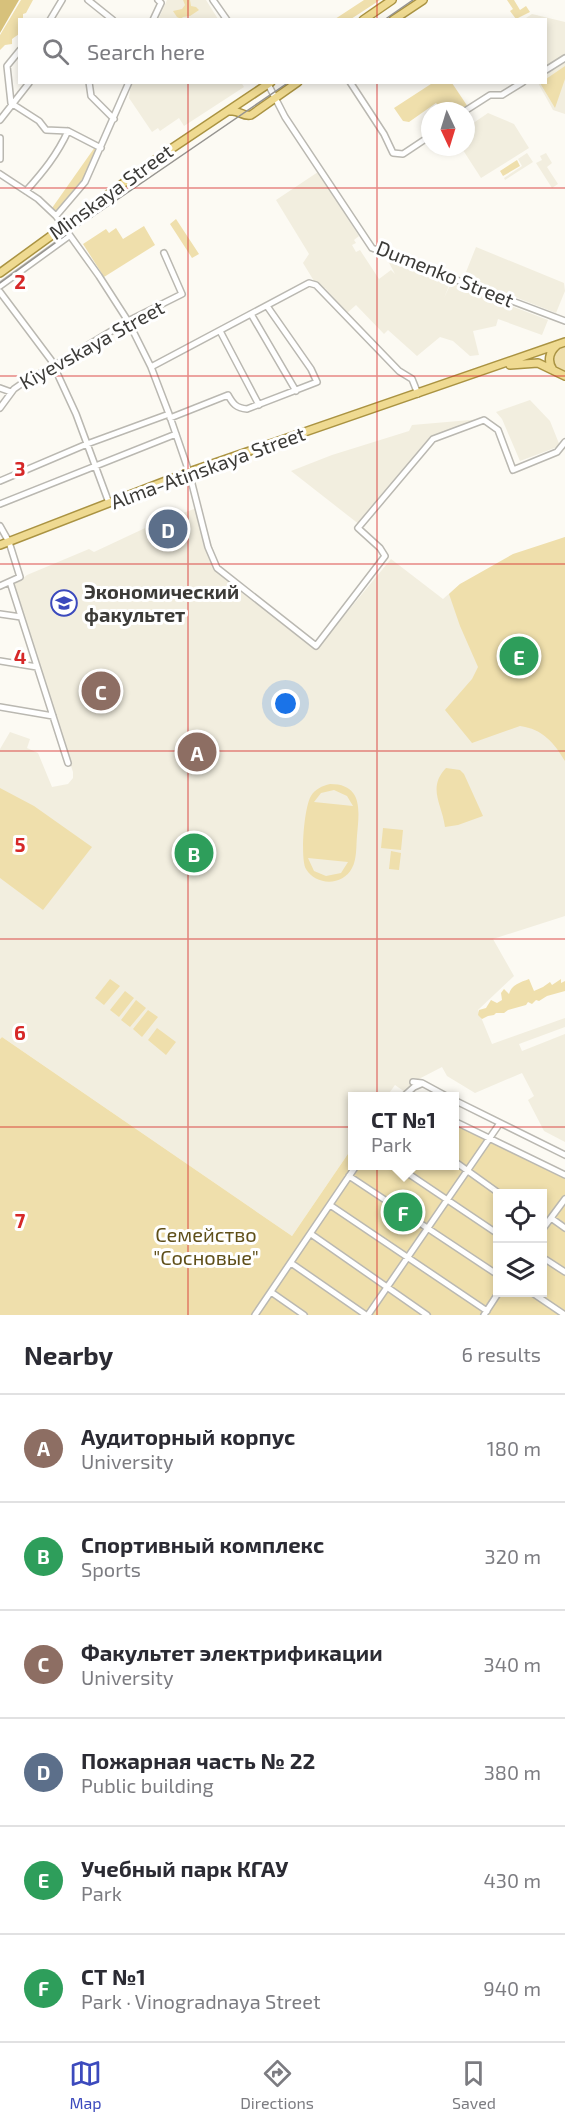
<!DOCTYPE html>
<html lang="en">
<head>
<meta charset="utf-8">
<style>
	:root { --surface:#fff; --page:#f2f2f3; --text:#2b2b33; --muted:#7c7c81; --line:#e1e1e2; --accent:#3c4abd }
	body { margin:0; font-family:"Exo 2",sans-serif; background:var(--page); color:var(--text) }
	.controls { position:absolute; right:18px; bottom:18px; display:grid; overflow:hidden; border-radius:0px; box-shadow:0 3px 9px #0003 }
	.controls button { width:54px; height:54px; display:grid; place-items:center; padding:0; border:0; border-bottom:2px solid var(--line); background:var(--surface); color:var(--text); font:30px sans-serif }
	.compass { position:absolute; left:421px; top:102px; width:54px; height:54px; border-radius:50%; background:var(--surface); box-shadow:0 3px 9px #0003; rotate:176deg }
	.you { position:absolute; left:286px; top:704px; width:21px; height:21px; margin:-15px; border:4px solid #fff; border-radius:50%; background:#1a73e8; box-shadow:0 0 0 9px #1a73e833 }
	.badge { display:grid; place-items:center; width:39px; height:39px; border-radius:50%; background:var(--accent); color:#fff; font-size:20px; font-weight:700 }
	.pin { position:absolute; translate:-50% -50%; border:3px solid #fff; box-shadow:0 2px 6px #0006 }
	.popup { position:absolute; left:348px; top:1092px; width:111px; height:78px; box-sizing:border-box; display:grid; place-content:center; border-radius:0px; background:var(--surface); filter:drop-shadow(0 2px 4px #0005); font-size:20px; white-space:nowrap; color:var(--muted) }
	.popup b { font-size:22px; color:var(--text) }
	.popup::after { content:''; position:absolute; left:50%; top:100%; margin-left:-12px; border:12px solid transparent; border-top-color:var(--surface) }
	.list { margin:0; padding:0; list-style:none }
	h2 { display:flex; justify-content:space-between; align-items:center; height:78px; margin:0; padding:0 24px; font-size:26px }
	h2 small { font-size:20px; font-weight:400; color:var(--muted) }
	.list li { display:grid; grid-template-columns:39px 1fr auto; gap:18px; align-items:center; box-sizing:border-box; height:108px; padding:0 24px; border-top:2px solid var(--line) }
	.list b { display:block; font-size:22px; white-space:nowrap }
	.list p { margin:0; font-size:20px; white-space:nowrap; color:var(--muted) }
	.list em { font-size:20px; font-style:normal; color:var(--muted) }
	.icon { flex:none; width:33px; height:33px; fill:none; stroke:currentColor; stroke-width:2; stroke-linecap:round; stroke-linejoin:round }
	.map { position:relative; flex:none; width:565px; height:1315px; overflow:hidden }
	.search { position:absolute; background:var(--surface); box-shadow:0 3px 9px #0003; left:18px; right:18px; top:18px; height:66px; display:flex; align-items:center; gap:15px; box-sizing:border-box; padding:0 21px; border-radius:0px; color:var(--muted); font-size:22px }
	.sheet { height:726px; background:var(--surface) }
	nav { display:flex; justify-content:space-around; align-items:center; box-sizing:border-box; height:84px; border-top:2px solid var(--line); background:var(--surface); font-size:16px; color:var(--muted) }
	nav a { display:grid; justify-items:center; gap:3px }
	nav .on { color:var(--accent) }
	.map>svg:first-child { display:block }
	.built { fill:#f2eedf }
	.green { fill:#efdfac; fill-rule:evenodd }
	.water { fill:#d7c17b }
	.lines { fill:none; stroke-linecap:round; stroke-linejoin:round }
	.minor-casing { stroke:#bab8b1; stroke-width:8 }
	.major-casing { stroke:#aa9342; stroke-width:10 }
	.minor { stroke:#fff; stroke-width:5 }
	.major { stroke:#efda91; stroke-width:7 }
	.tram { stroke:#969490; stroke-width:1.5 }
	.grid { fill:none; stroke:#d62828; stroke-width:1.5; stroke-opacity:0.55 }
	.labels { text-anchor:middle; stroke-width:6; stroke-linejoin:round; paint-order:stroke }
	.street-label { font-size:20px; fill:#3c3b38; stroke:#fff }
	.poi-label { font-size:20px; font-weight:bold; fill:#3c3b38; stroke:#fff; text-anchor:start }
	.park-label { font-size:20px; fill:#5f4f19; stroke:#fff }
	.grid-label { font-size:20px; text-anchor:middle; font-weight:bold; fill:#d62828; stroke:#fff; stroke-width:6; stroke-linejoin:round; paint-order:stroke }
</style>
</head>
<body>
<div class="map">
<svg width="565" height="1315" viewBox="0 0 565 1315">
	<rect width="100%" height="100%" fill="#fcfaf3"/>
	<!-- built -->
	<path class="built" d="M167 0H206L218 19 158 20Z
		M532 14 565 22V57L558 59 546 69V20H523Z
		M565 62V114L553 110 538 83 546 82V75Z
		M241 82 244 87 184 126 179 118 160 131 158 128 152 132 129 98 131 83Z
		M488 113 514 124 529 148 481 178 461 147H466V128Z
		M527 153 533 162 505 180 504 178 522 166 518 159Z
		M546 153 552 163 547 167 558 184 552 188 536 163 542 160 540 156Z
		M318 172 359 236 354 240 356 243 352 245 356 252 360 250 379 279 391 270 395 274 388 261 392 259 451 281 444 298 451 283 548 320 542 335 498 319 496 326 473 331 479 355 470 356 453 341 440 337 417 356 388 330 384 334 356 305 347 313 325 288 322 289 314 281 303 263 309 254 276 200Z
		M476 247 564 283 565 291 556 313 464 277Z
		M530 400 550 421 560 446 520 461 502 419 496 412Z
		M482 419 432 438 360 525 291 471 332 455 409 431 412 425Z
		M194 509H200L218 565 319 646 391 559 443 599 460 584 565 537V916L493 939 514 976 478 1010 492 1044 565 1018V1027L519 1044 522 1051 565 1034V1142L544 1131 528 1100 534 1096 522 1073 475 1093 447 1076 442 1067 413 1082 405 1092 395 1085 387 1096H352V1148L292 1236 2 1037 0 1039V749L10 732 30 739 27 748 38 753 52 787 68 784 73 778V772L12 584 20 581 27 575 89 549 94 552 158 522Z"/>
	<!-- green -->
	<path class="green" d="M21 0H33L26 13 23 14V19L20 20 19 34 12 39V44L5 45 0 50V35Z
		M183 0H190L191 6 196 7 199 10 190 16 183 17 181 19 177 17 173 11 182 9 185 5Z
		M364 0H380L351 19H335Z
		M507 0H514L520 10 526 6 530 12 516 19 510 11 513 9Z
		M565 66V79L555 108 540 83 546 82V79Z
		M434 82 452 83 468 107 462 111H442L436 103 409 122 403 121 394 108Z
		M95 147 98 149 83 179 56 212 52 208Z
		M517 160 520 166 503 176 500 171Z
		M176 219 199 254 192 258 170 224Z
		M144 226 155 245 104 277 83 244 106 229 109 233 116 228 123 239Z
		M565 344V373C549 365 548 352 565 344Z
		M565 537V761C554 743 543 729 520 726L472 743 445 710 472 679 478 667 460 626 449 594 460 584 513 554Z
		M446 768 460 770 464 774 483 816 458 825 445 827C442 804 427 788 446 768Z
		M330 784C364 784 359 812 357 836 356 846 357 859 352 868 343 886 316 886 306 869 300 859 304 807 311 796 315 789 322 786 330 784ZM334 790 347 796 353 806 314 802 321 793ZM308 858 348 862 341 873 326 876 314 871Z
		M0 788 34 806 92 847 43 910 0 878Z
		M383 828 403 830 401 850 381 848Z
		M391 851 401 853 399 870 389 869Z
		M110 979 120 986 104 1005 95 998Z
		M529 979 534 991 543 987 550 982 552 985 561 979V983L565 981V991L547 996 539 1001 536 1000 532 1004 528 1002 526 1005 508 1010 504 1013H496L494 1015 488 1016 482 1019 478 1015 479 1010 486 1008 491 1000 497 1003 502 1000 501 993 504 989 509 994C511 985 521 982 529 979Z
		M125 991 134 998 119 1017 110 1010Z
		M136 1000 146 1008 130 1027 121 1020Z
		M148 1010 158 1017 142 1037 133 1029Z
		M157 1028 176 1042 166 1055 148 1040Z
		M2 1037 292 1236 352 1148V1166H454V1118L565 1174V1315H0V1039ZM498 1194H542V1292H498Z"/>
	<!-- water -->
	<path class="water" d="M0 0H19L0 33Z"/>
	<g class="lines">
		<!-- minor casing -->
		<g class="minor-casing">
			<path id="minor" d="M88 0 113 20
				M213 0 227 20
				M50 20 62 0
				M153 20 161 3 158 0
				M20 50 7 66 11 103 39 121 46 130 68 131 101 148
				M546 70 565 58
				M89 82 91 96 114 119
				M267 82 285 117 372 248 565 321
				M350 82 384 134 393 153 403 154 430 136
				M465 111 490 95H502L523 82
				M0 120 29 83
				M0 138V159
				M0 174 38 199 56 216 99 276 128 321 151 367 169 414 189 472 208 547 217 568 316 646 385 556 380 548 358 528 433 439 484 420 498 430 513 470 557 452 565 442
				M26 191C43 172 57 155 68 131
				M56 216 85 182 129 82
				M0 286 69 236
				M0 292 51 360 76 414 109 503
				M251 314 296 391
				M220 331 259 405
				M151 367 309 283 316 285 399 371 412 379 418 394
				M0 388 11 392
				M0 408 14 389 24 382 52 367 128 321 182 294 164 253
				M170 418 228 395C233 404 236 408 247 409L317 382 311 369 267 306
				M0 481 87 444 169 414
				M0 504 176 434
				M0 526 9 542 20 577 0 586
				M10 582 68 763
				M0 614 21 617
				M0 661 37 667
				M0 707 53 716
				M413 1082 422 1083 446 1096
				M404 1096 414 1087 421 1084
				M454 1100 565 1155
				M454 1121 565 1175
				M454 1161 500 1194
				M397 1166 498 1234
				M349 1176 498 1275
				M330 1205 487 1311
				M551 1218 565 1228
				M542 1230 565 1199
				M311 1234 427 1315
				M542 1257 565 1272
				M291 1263 366 1315
				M271 1292 304 1315
				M531 1292 565 1315
				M255 1315 356 1166
				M368 1315 500 1123
				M484 1315 499 1292"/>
		</g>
		<!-- major casing -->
		<g class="major-casing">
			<path id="major" d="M363 20 392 0
				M393 20 423 0
				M231 111C239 110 243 117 251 115L298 82
				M0 273 162 155 271 82
				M510 365 538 363 565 376
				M553 370C547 361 549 352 557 345
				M0 545 189 472 565 342"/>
		</g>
		<!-- minor -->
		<use href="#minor" class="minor"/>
		<!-- major -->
		<use href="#major" class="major"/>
		<!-- tram -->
		<path class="tram" d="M384 20 413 0
			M0 283 73 230 289 82"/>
	</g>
	<!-- grid -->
	<path class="grid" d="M188 0V20M377 0V20M188 82V1315M377 82V1315M0 188H565M0 376H565M0 564H565M0 751H565M0 939H565M0 1127H565"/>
	<!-- icons -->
	<defs>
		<g id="university-ring" transform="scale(1.35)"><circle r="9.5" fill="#fff" stroke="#3c4abd" stroke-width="1.5"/><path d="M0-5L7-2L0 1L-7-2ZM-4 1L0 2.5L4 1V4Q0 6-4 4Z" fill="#3c4abd"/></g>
	</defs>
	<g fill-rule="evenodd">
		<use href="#university-ring" x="64" y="603"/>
	</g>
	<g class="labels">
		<!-- street labels -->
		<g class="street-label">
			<text transform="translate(111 192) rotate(-36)" y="7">Minskaya Street</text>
			<text transform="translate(445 274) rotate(22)" y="7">Dumenko Street</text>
			<text transform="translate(92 345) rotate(-29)" y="7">Kiyevskaya Street</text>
			<text transform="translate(208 468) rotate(-20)" y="7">Alma-Atinskaya Street</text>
		</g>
		<!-- poi labels -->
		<g class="poi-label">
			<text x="84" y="599">Экономический<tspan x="84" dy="23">факультет</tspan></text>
		</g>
		<!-- park labels -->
		<g class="park-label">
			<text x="206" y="1242">Семейство<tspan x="206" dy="23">"Сосновые"</tspan></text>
		</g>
	</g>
	<g class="grid-label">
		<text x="20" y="289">2</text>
		<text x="20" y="476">3</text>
		<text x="20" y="664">4</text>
		<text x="20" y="852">5</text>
		<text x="20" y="1040">6</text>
		<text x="20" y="1228">7</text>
	</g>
</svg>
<div class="controls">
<button><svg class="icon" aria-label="locate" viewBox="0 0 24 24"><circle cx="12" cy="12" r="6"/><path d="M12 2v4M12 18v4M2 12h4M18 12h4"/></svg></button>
<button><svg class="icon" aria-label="layers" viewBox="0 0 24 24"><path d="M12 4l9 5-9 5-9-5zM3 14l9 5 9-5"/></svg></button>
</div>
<svg class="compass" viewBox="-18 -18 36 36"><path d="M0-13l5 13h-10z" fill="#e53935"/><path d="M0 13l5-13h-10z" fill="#7c7c81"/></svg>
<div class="you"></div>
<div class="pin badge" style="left:197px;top:752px;background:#8d6e63">A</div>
<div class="pin badge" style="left:194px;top:853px;background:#2e9e5b">B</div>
<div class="pin badge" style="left:101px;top:691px;background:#8d6e63">C</div>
<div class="pin badge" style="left:168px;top:529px;background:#5c6f8a">D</div>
<div class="pin badge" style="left:519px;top:656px;background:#2e9e5b">E</div>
<div class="pin badge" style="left:403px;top:1212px;background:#2e9e5b">F</div>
<div class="popup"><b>СТ №1</b>Park</div>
<div class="search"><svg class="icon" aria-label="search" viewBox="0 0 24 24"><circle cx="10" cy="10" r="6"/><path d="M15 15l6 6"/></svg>Search here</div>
</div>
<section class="sheet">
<h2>Nearby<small>6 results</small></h2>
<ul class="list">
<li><span class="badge" style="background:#8d6e63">A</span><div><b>Аудиторный корпус</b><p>University</p></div><em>180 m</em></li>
<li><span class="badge" style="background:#2e9e5b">B</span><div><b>Спортивный комплекс</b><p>Sports</p></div><em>320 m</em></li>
<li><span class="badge" style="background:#8d6e63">C</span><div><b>Факультет электрификации</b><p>University</p></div><em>340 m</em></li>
<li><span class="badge" style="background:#5c6f8a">D</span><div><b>Пожарная часть № 22</b><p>Public building</p></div><em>380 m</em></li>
<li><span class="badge" style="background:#2e9e5b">E</span><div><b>Учебный парк КГАУ</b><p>Park</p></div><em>430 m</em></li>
<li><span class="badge" style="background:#2e9e5b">F</span><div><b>СТ №1</b><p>Park · Vinogradnaya Street</p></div><em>940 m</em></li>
</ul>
</section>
<nav>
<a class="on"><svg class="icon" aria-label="map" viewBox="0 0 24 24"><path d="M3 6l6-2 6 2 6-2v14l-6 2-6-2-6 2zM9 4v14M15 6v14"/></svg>Map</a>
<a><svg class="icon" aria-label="directions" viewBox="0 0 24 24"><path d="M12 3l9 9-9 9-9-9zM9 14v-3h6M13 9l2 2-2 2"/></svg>Directions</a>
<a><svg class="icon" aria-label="saved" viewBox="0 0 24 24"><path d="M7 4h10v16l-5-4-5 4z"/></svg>Saved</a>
</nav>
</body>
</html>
